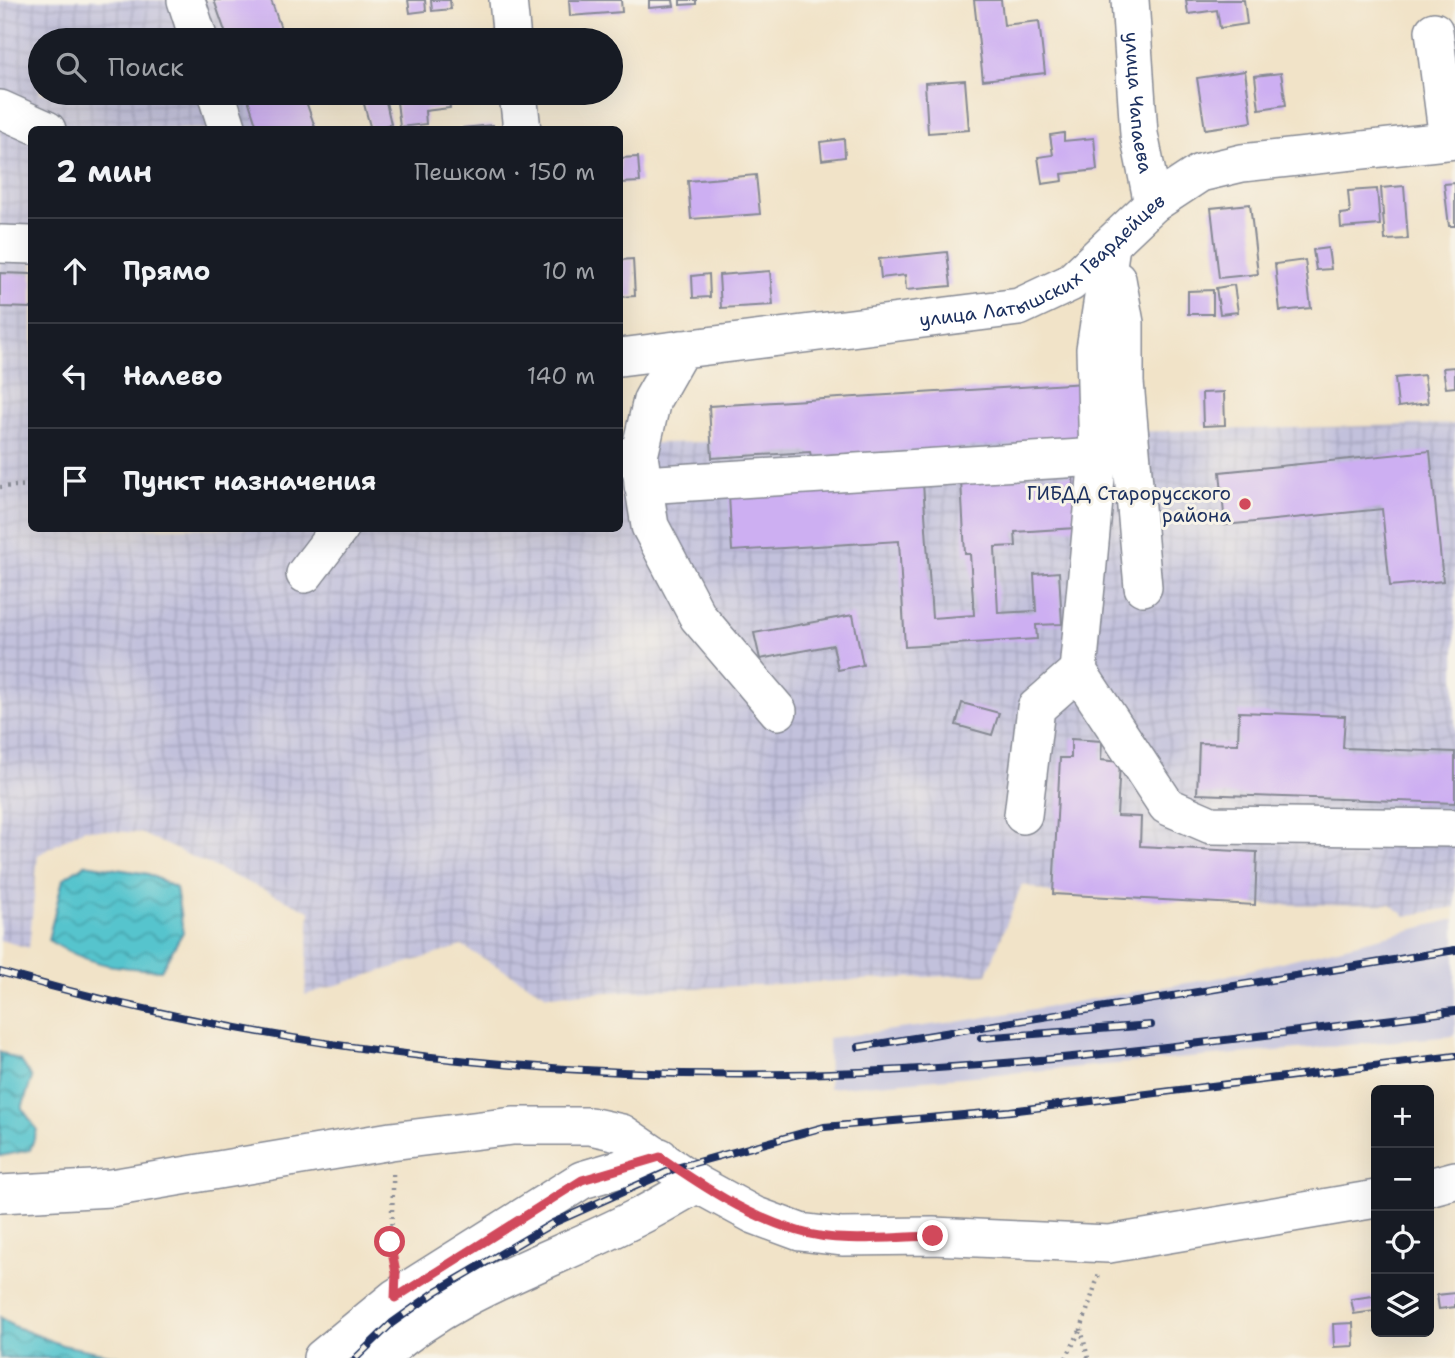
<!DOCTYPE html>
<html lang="ru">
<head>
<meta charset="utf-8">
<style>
	:root { --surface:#171b24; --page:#20242c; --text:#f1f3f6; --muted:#9ea1a6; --line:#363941 }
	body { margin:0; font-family:"Shantell Sans",sans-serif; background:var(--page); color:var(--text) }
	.controls { position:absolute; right:21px; bottom:21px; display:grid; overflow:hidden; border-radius:10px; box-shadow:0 7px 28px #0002 }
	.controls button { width:63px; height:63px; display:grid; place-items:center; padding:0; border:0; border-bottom:2px solid var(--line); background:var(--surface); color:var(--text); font:35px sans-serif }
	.stop { position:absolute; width:21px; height:21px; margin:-16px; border:5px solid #d1495b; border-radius:50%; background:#fff }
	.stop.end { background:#d1495b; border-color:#fff; box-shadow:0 2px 7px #0008 }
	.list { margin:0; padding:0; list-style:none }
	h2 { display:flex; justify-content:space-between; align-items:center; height:91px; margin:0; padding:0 28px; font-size:30px }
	h2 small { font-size:23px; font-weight:400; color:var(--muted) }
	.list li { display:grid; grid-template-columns:46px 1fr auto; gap:21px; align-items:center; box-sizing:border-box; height:105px; padding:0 28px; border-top:2px solid var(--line) }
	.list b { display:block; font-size:26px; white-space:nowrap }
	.list em { font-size:23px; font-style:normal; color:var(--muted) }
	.icon { flex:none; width:38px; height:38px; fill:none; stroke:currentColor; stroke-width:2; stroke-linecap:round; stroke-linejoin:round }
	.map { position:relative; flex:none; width:1455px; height:1358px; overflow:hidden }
	.search { position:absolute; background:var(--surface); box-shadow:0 7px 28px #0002; left:28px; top:28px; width:595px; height:77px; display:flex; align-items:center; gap:18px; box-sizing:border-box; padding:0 24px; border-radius:38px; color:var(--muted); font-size:26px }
	.panel { position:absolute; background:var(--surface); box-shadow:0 7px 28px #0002; left:28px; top:126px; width:595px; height:406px; border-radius:10px }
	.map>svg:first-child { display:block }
	.industrial { fill:url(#industrial-grid) }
	.railway { fill:#c2c1dc }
	.water { fill:url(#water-waves); stroke:#387a96; stroke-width:2 }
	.building { fill:#cdaff2 }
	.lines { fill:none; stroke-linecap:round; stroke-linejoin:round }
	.minor-casing { stroke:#868993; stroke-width:40 }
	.path { stroke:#868993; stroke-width:4.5; stroke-dasharray:2 5; stroke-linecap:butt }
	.minor { stroke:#fff; stroke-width:37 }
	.rail-casing { stroke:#1b2f5e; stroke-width:8 }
	.rail { stroke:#f7f3e8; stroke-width:5; stroke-dasharray:16; stroke-linecap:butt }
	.route { stroke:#d1495b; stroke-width:9 }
	.poi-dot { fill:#d1495b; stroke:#f7f3e8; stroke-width:2.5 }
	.labels { text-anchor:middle; stroke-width:6; stroke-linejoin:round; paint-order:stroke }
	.street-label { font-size:19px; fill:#1b2f5e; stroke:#f7f3e8 }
	.poi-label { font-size:19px; fill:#1b2f5e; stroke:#f7f3e8; text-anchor:end }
</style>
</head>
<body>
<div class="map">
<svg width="1455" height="1358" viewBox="0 0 1455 1358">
	<defs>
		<pattern id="industrial-grid" width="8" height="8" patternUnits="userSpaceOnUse" patternTransform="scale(1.75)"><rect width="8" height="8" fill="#c2c1dc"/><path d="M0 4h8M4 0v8" fill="none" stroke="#a6a6bf"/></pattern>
		<pattern id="water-waves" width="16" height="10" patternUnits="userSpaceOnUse" patternTransform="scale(1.75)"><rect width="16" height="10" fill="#56c4cd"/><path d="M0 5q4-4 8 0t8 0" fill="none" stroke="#46a0aa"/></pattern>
	</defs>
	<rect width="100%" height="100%" fill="#f7f3e8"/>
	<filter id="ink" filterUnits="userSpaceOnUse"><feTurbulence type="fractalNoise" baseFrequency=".0143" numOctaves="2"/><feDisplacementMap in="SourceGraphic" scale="14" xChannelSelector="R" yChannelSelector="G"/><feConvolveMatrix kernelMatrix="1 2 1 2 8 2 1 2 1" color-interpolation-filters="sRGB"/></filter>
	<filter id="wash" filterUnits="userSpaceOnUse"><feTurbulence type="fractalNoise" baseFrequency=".00686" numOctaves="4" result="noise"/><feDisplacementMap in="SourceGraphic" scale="28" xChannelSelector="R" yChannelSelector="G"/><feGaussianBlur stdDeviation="1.57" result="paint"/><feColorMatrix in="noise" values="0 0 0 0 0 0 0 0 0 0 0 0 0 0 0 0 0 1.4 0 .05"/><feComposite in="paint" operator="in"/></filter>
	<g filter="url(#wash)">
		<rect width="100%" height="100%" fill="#f1e3c8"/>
		<!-- industrial -->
		<path class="industrial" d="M0 0H270L280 40H40V93H293L302 129 32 130V528H620V444L1455 424V907L1406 916 1390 904 1255 905 1053 894 1022 884 987 974 547 995 462 946 305 995 310 911 140 833 84 829 38 855 29 948 0 940Z"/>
		<!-- railway -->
		<path class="railway" d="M1455 919V1036L829 1088 828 1038 963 1021 1217 978Z"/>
		<!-- water -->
		<path class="water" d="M85 864 148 874 176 888 183 932 161 970C114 968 89 965 48 940L63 879Z
			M0 1052 21 1061 32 1078 22 1108 37 1130 30 1150 0 1156Z
			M0 1317 13 1326 62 1345 128 1358H0Z"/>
		<g id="blocks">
			<!-- building -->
			<path class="building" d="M214 0H271L285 40H228Z
				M408 0H425L426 11 410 13Z
				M431 0H450L451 9 432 11Z
				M569 0H621L622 12 570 16Z
				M649 0H673L674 6 649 8Z
				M680 0H696V4L680 5Z
				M974 0H1001L1004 25 1039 21 1045 73 983 80Z
				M1186 0H1244L1247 24 1220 28 1217 10 1188 14Z
				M1245 71 1252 122 1205 129 1197 78Z
				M1281 73 1286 105 1259 109 1255 76Z
				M965 80 969 130 928 133 925 83Z
				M246 93H303L316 130H258Z
				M361 93H384L391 124 371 130Z
				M396 93H448L450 108 425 111 426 124 400 127Z
				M548 93H584V95L548 98Z
				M493 125 494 130H463V128Z
				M1064 133V141L1094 138 1097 170 1062 174 1063 181 1042 184 1038 157 1053 155 1050 135Z
				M844 139 845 157 822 160 820 142Z
				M638 157 640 182 620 183V158Z
				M756 175 760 214 691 219 688 181Z
				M1455 183V226H1449L1444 184Z
				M1404 186 1408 239 1385 240 1381 188Z
				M1377 189 1380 225 1341 228 1340 214 1350 213 1348 191Z
				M1250 204 1258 274 1219 278 1211 208Z
				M1328 248 1331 269 1316 270 1313 250Z
				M947 252 951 286 906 290 905 275 881 278 879 259Z
				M633 259 635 296 620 297V260Z
				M1305 260 1311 308 1280 311 1275 264Z
				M770 271 773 305 721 308 719 275Z
				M0 273 32 274V308L0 307Z
				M709 274 710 297 693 298 692 276Z
				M1234 285 1238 312 1220 314 1216 288Z
				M1213 290V314H1188V291Z
				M1455 367V387L1446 388 1443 368Z
				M1424 375 1428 403 1398 407 1395 378Z
				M1085 383 1089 440 811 456 810 452 712 458 709 406Z
				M1224 392 1225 425 1203 426 1202 393Z
				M1430 451 1443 581 1390 586 1382 509 1225 525 1220 472Z
				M1073 475 1076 528 1015 532 1016 546 995 547 998 613 1036 611 1034 574 1059 572 1062 624 1036 625 1037 639 905 647 899 541 732 551 729 495 923 483 932 618 974 615 970 554H965L961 481Z
				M853 615 863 665 838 670 833 645 760 659 754 633Z
				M962 703 999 713 992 735 956 725Z
				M1239 712 1345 716 1343 748 1455 752V803L1197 794 1199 743 1238 744Z
				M1071 739 1102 741 1101 760 1120 762 1117 816 1141 817 1140 846 1257 852 1255 905 1053 894 1060 758H1071Z
				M1455 1293V1307L1439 1309 1437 1295Z
				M1373 1296 1375 1311 1354 1314 1351 1299Z
				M1353 1323 1354 1346 1334 1347 1333 1324Z"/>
		</g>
	</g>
	<g filter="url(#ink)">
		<use href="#blocks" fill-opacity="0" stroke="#868993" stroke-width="2"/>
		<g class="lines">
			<!-- minor casing -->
			<g class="minor-casing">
				<g id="minor">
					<path d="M186 0 199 40"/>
					<path d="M508 0 512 40"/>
					<path id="s1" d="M1130 0 1139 134 1153 204"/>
					<path d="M1434 31 1448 140"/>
					<path d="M216 93 228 130"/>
					<path d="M518 93 522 130"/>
					<path d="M0 109 47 130"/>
					<path d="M0 244 32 245"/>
					<path d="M1111 246 1095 349 1098 457 1078 671 1167 806 1211 825 1455 828"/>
					<path d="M1117 279 1125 323V382L1143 587"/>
					<path id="s2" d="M620 357 1019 307 1070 283 1153 204 1200 173 1242 163 1455 140"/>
					<path d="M639 456 650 526 698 617 778 711"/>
					<path d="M620 457 639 456 652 400 681 349"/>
					<path d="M643 485 1098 457"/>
					<path d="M305 574 340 528"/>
					<path d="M1023 815 1036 708 1078 671"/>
					<path d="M1429 1187 1455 1180"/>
					<path d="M0 1194 111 1188 391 1141 513 1126H590L622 1133 697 1184 754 1215 800 1232 842 1237 933 1236 1109 1244 1376 1199"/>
					<path d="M322 1358 395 1298 582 1180 660 1157"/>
					<path d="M379 1358C452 1290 549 1263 636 1218 657 1208 677 1195 697 1184"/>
				</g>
			</g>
			<!-- path -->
			<path class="path" d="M0 487 32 485
				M393 1174C394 1204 388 1234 394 1263
				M1066 1358 1081 1329
				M1088 1358 1081 1329 1099 1274"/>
			<!-- minor -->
			<use href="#minor" class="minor"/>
			<!-- rail casing -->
			<g class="rail-casing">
				<path id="rail" d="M0 972C277 1052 573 1084 861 1072 1060 1064 1258 1036 1455 1011
					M981 1038 1151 1025
					M859 1047 1455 950
					M356 1358 392 1323 437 1291 553 1223 676 1168 824 1127 1010 1111 1455 1056"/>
			</g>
			<!-- rail -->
			<use href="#rail" class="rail"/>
		</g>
	</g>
	<g class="lines" filter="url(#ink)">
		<!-- route -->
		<path class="route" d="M390 1242 396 1273 395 1298 582 1180 660 1157C704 1187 747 1216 798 1231 839 1244 890 1237 933 1236"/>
	</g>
	<!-- markers -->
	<circle class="poi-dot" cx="1245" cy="504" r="7"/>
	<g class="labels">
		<!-- street labels -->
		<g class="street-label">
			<text dy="7" stroke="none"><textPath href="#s1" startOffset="103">улица Чапаева</textPath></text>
			<text dy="7" stroke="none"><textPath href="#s2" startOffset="443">улица Латышских Гвардейцев</textPath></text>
		</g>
		<!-- poi labels -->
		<g class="poi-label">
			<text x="1231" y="500">ГИБДД Старорусского<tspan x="1231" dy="22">района</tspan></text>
		</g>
	</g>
</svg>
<div class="controls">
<button>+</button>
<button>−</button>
<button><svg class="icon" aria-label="locate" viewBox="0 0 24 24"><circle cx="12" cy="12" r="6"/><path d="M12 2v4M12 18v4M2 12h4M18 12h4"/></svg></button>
<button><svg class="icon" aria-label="layers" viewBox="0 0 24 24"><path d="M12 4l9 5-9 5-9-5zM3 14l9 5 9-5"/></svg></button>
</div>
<div class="stop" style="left:390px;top:1242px"></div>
<div class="stop end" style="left:933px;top:1236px"></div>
<div class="search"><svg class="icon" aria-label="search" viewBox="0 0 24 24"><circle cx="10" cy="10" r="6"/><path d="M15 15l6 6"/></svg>Поиск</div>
<section class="panel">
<h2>2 мин<small>Пешком · 150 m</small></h2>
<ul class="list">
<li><svg class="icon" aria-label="ahead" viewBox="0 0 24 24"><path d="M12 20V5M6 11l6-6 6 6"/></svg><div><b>Прямо</b></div><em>10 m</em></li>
<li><svg class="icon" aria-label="left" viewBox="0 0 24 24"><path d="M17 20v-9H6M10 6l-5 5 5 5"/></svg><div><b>Налево</b></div><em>140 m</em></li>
<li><svg class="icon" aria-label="arrive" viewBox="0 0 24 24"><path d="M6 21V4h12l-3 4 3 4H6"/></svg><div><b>Пункт назначения</b></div></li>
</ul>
</section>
</div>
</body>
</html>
